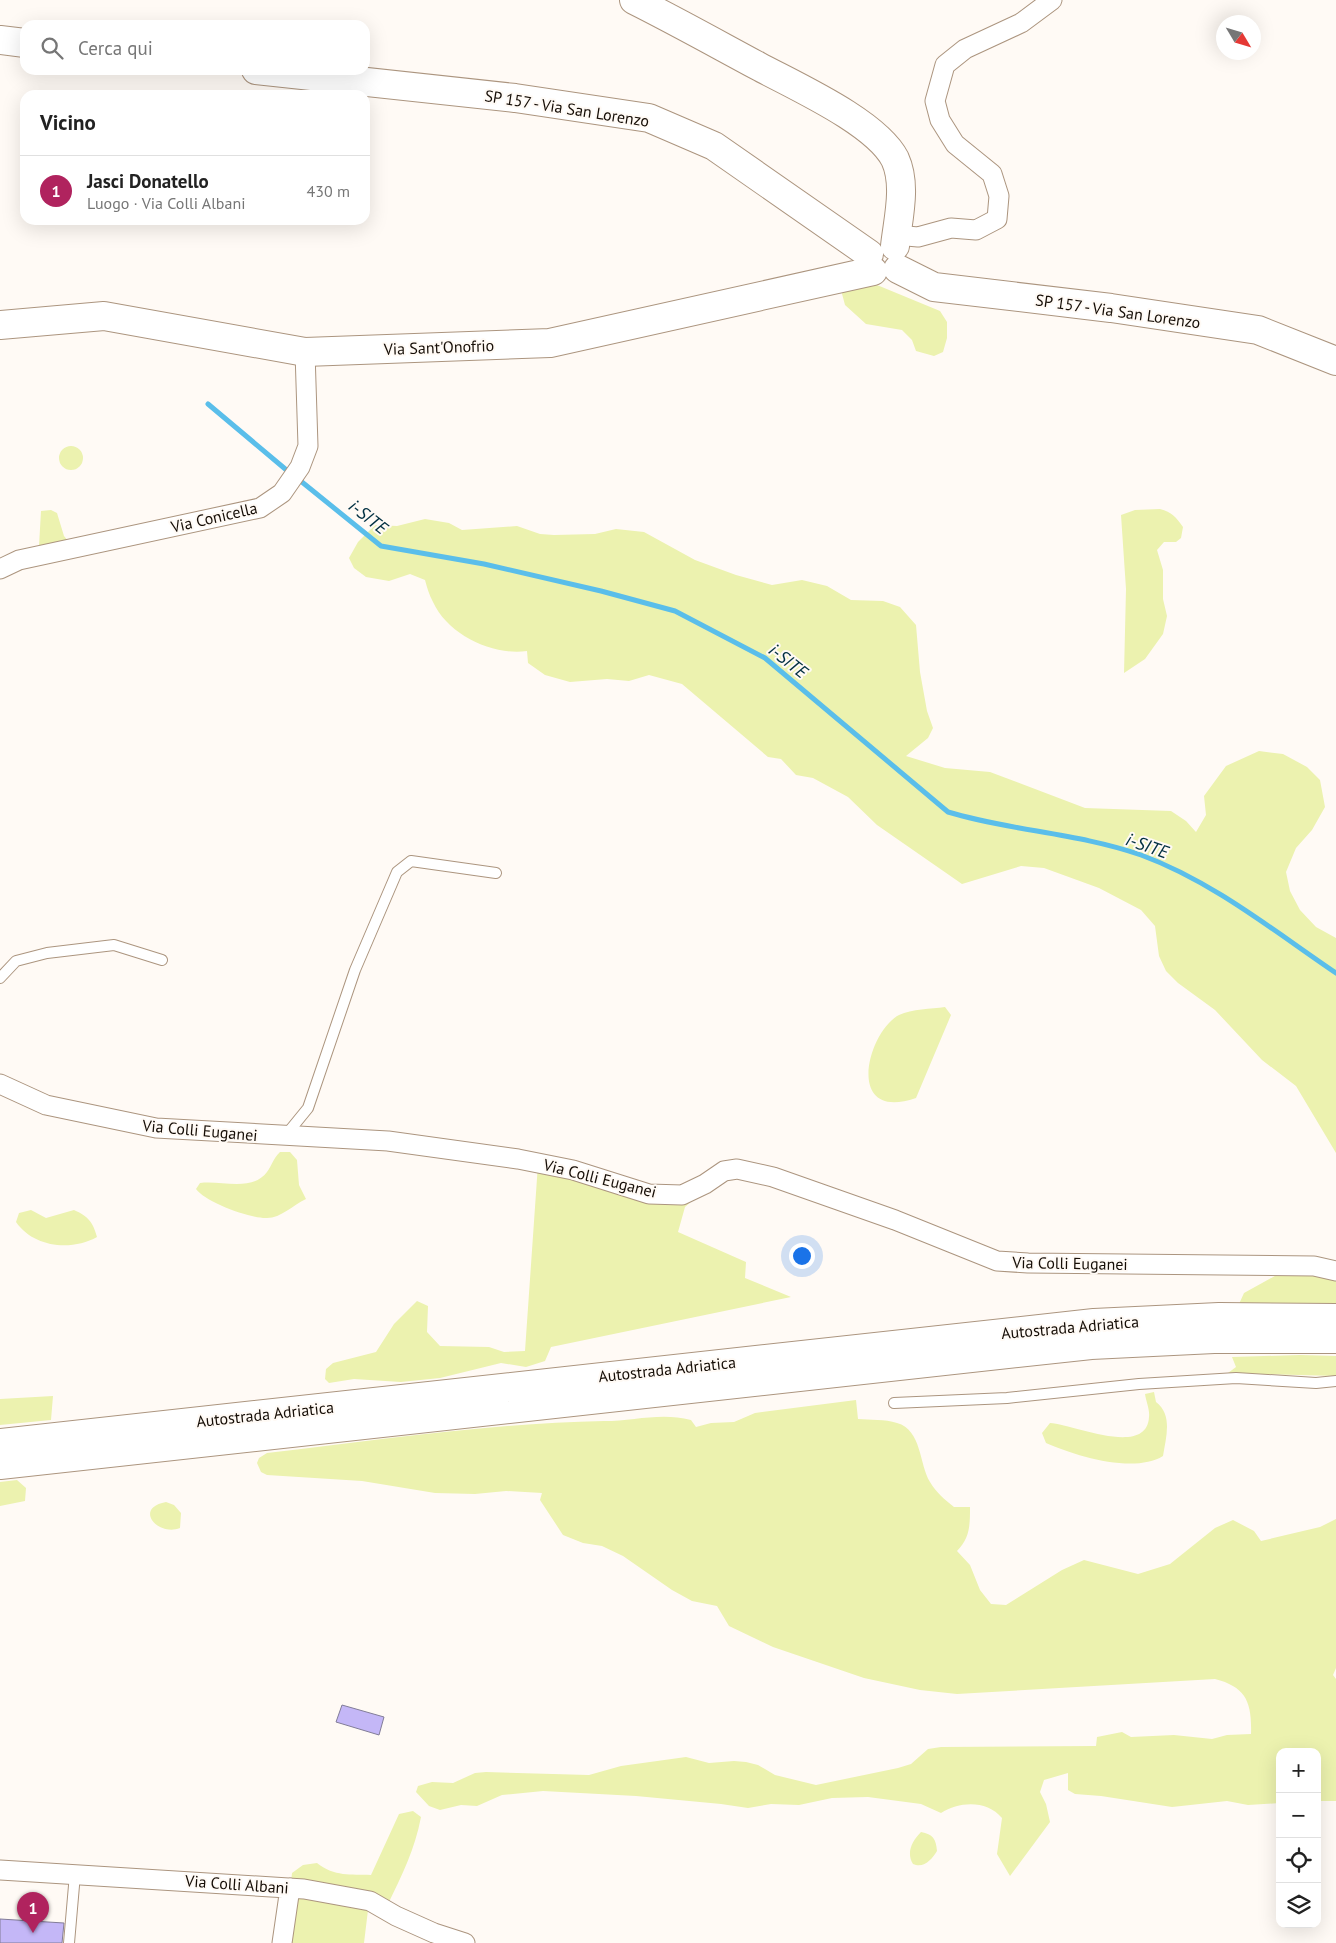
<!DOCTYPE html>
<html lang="it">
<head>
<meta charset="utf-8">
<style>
	:root { --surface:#fff; --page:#f2f2f2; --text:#222; --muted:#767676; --line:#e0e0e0; --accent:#b0235e }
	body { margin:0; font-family:"PT Sans",sans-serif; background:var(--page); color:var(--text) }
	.controls { position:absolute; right:15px; bottom:15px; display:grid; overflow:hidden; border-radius:10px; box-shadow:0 5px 20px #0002 }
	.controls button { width:45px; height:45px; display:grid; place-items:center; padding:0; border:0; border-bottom:1px solid var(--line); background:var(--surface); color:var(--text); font:25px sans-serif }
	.compass { position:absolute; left:1216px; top:15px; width:45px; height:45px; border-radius:50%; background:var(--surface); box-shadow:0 5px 20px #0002; rotate:128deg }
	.you { position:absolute; left:801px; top:1255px; width:18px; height:18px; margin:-12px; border:4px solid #fff; border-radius:50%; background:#1a73e8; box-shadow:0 0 0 8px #1a73e833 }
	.badge { display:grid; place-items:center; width:32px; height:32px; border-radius:50%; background:var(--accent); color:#fff; font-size:16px; font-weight:700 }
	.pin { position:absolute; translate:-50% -41px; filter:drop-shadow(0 1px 2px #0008) }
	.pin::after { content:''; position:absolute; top:26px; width:18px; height:15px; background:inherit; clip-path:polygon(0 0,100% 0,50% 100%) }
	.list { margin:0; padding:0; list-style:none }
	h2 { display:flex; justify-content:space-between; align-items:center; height:65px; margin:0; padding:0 20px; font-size:21px }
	h2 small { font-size:16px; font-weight:400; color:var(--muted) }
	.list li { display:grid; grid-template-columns:32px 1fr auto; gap:15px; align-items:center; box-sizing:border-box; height:70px; padding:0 20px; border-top:1px solid var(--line) }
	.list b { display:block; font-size:19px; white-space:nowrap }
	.list p { margin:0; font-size:16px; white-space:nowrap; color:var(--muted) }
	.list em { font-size:16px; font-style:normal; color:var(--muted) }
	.icon { flex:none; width:28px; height:28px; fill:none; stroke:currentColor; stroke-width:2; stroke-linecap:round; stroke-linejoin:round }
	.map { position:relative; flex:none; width:1336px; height:1943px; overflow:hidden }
	.search { position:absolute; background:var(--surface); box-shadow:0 5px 20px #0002; left:20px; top:20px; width:350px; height:55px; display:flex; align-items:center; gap:12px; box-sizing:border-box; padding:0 18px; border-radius:15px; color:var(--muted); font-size:19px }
	.panel { position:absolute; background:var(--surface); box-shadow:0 5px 20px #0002; left:20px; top:90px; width:350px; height:135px; border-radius:15px }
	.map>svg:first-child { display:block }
	.green { fill:#ecf2af }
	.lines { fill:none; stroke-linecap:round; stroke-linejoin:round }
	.stream { stroke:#5abeea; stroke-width:5 }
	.building { fill:#c4b7f7; stroke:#827d98 }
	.lane-casing { stroke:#ac957f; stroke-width:12 }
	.street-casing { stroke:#ac957f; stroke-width:21 }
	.secondary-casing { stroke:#ac957f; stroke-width:30 }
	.highway-casing { stroke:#ac957f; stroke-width:30 }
	.lane { stroke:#fff; stroke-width:10 }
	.street { stroke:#fff; stroke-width:19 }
	.secondary { stroke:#fff; stroke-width:28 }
	.highway { stroke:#fff; stroke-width:28 }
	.labels { text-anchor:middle; stroke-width:4; stroke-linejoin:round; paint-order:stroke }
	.street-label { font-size:16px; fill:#150d06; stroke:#fffaf5 }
	.water-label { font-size:18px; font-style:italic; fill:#002f41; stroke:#fffaf5 }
</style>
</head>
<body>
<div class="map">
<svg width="1336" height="1943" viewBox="0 0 1336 1943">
	<rect width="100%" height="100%" fill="#fffaf5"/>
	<!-- green -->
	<path class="green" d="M877 285 940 311 947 322V338L943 352 934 356 916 351 912 340 902 330 866 324 845 305 841 290Z
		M59 458a12 12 0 1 1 24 0a12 12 0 1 1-24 0Z
		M1160 509C1172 512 1176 517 1183 527L1181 538 1176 542H1164L1157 550 1163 570V599L1167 616 1163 634 1145 659 1124 673 1126 589 1121 515 1135 510Z
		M51 510 57 513 64 536 69 542 39 546 41 511Z
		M425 519 449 523 462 530 517 526 540 534 554 535 595 534 616 529 644 532 695 560 736 575 772 585 802 580 827 586 851 600 883 601 900 607 916 625 920 672 927 711 933 728 928 738 906 756 945 768 990 772 1085 808 1171 811 1186 821 1196 832 1206 815 1204 796 1226 766 1259 751 1283 754 1307 767 1320 780 1325 807 1312 830 1296 848 1286 872 1290 891 1300 910 1316 927 1336 938V1153L1296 1086 1262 1060 1215 1010 1178 983 1166 971 1159 956 1155 926 1141 910 1099 888 1044 868 1021 866 962 884 877 825 848 797 813 778 796 775 781 759 768 757 682 684 649 675 629 681 607 679 570 682 545 675 528 663 527 651C493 656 448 635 433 602 429 595 427 587 425 580L410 574 389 581 366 577 354 568 349 558 358 542 375 525 397 526Z
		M945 1007 951 1015 916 1098C844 1123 867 1032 899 1015 912 1009 931 1009 945 1007Z
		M280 1152H290L297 1160 299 1185 306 1199C293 1205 281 1218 267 1218 251 1219 205 1202 196 1189L200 1183C221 1180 252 1192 267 1172 272 1165 273 1159 280 1152Z
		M538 1164 694 1199 685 1207 678 1232 746 1262 745 1278 791 1297 551 1347 545 1361 526 1367 501 1363 440 1378 401 1382 354 1379 329 1383 325 1379 326 1369 333 1363 376 1352 394 1324 417 1301 428 1306 427 1332 440 1346 489 1347 504 1352 525 1351Z
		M31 1210 46 1218 74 1210C88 1216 93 1222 97 1237 72 1251 34 1248 16 1222L19 1213Z
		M1284 1271 1336 1279V1308L1239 1304 1244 1293Z
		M1300 1355 1336 1356V1376L1228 1373 1236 1367 1232 1357Z
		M1154 1392 1156 1402C1173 1415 1166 1437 1163 1456 1134 1474 1076 1456 1046 1443L1042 1433 1050 1423C1072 1424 1147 1458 1149 1417 1150 1410 1146 1401 1145 1394Z
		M53 1396 51 1420 0 1425V1399Z
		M856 1400 858 1419C870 1420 885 1419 897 1423 922 1430 919 1464 930 1482 936 1492 945 1500 954 1507H970C970 1525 970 1538 957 1551L970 1565 980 1590 991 1604 1006 1605 1062 1570 1084 1560 1138 1574 1170 1564 1215 1528 1233 1520 1254 1531 1261 1541 1320 1527 1336 1519V1668L1333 1675 1336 1679V1801H1317V1752H1280V1803L1248 1805 1227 1801 1172 1807 1101 1796 1075 1794 1068 1790V1773L1044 1780 1040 1792 1046 1804 1050 1822 1010 1876 997 1854 1002 1818C987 1800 960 1801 941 1813L921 1804 868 1797 832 1798 799 1805 771 1804 748 1808 721 1804 636 1796 543 1791 502 1795 477 1806 461 1805 440 1810 429 1806 416 1792 418 1786 432 1782 453 1783 475 1773 486 1772 589 1775 621 1766 686 1757 709 1763 734 1761 746 1762 758 1765 775 1775 816 1785 898 1768 911 1764 928 1749 941 1747 1096 1746 1097 1737 1122 1732 1131 1737 1174 1735 1212 1739 1227 1735 1251 1734C1252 1702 1246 1687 1215 1679L957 1694 920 1690 864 1678 773 1647 729 1626 717 1606 692 1601 672 1590 623 1556 602 1546 583 1543 563 1535 540 1500 542 1493 506 1491 475 1494 435 1493 362 1481 267 1475 261 1472 257 1463 259 1458 267 1453C378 1440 492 1423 604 1421 634 1421 661 1412 691 1420L696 1427 711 1423 734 1422 755 1413Z
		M17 1480 26 1488 25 1501 0 1506V1482Z
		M166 1502 174 1505 181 1513 180 1528C158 1537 133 1508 166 1502Z
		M413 1811 421 1817C415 1849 402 1875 388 1904L368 1910 364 1943H285L292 1873 303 1865 317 1863C335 1877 350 1874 371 1875L399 1814Z
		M921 1832C933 1834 936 1839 937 1851 932 1859 924 1869 913 1864 906 1853 912 1841 921 1832Z"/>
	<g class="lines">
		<!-- stream -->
		<path class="stream" d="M208 404 290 473
			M297 478 381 546 484 564 601 591 675 611 765 658 948 812C1011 831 1078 833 1141 855 1212 881 1274 931 1336 973"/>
	</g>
	<!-- building -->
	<path class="building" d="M342 1705 384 1717 379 1735 336 1722Z
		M0 1919 64 1923 62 1943H0Z"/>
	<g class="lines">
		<!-- lane casing -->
		<g class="lane-casing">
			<path id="lane" d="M0 978 16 961 47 953 114 945 162 960
				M286 1135 308 1108 355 970 397 872 411 861 496 873
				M894 1403 1007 1398 1139 1384 1236 1378 1316 1383 1336 1381
				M69 1943 75 1874"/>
		</g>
		<!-- street casing -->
		<g class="street-casing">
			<path id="street" d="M896 235 918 237 951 228 976 230 997 219 999 196 992 174 955 144 940 120 935 101 945 65 965 49 1021 23 1052 0
				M0 569 19 560 260 508 282 493 300 467 308 446 305 352
				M0 1084 46 1105 156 1128 388 1141 518 1159 573 1170 649 1194 682 1195 705 1184 724 1171 737 1169 773 1177 895 1220 997 1261 1028 1263 1314 1266 1336 1271
				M0 1870 304 1889 370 1901 396 1916 434 1933 465 1943
				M282 1943 290 1888"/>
		</g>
		<!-- secondary casing -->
		<g class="secondary-casing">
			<path id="secondary" d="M634 0C676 21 717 44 758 66 795 86 876 122 895 159 907 185 898 219 895 246
				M0 40 25 43
				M256 70 515 98 649 118 714 146 869 254
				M898 269 934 287 1111 308 1258 330 1336 361
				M0 325 104 316 305 352 550 343 873 271"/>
		</g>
		<!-- highway casing -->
		<g class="highway-casing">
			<path id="highway" d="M0 1443 1094 1323 1219 1317 1336 1318
				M0 1465 1091 1345 1214 1339H1336"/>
		</g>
		<!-- lane -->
		<use href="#lane" class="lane"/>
		<!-- street -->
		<use href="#street" class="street"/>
		<!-- secondary -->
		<use href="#secondary" class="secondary"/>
		<!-- highway -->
		<use href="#highway" class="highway"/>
	</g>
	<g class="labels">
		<!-- street labels -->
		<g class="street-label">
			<text transform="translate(567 108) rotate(9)" y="6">SP 157 - Via San Lorenzo</text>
			<text transform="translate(1118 311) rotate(8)" y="6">SP 157 - Via San Lorenzo</text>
			<text transform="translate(439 347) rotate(-2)" y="6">Via Sant'Onofrio</text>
			<text transform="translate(214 517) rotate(-13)" y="6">Via Conicella</text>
			<text transform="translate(200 1130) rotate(5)" y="6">Via Colli Euganei</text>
			<text transform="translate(600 1178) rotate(14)" y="6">Via Colli Euganei</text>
			<text transform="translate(1070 1263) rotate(1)" y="6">Via Colli Euganei</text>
			<text transform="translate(1070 1327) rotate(-5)" y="6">Autostrada Adriatica</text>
			<text transform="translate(667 1369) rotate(-6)" y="6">Autostrada Adriatica</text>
			<text transform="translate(265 1414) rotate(-6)" y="6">Autostrada Adriatica</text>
			<text transform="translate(237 1884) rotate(4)" y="6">Via Colli Albani</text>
		</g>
		<!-- water labels -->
		<g class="water-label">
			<text transform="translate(368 517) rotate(38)" y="6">i-SITE</text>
			<text transform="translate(788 661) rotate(38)" y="6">i-SITE</text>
			<text transform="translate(1147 846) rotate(19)" y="6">i-SITE</text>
		</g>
	</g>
</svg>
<div class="controls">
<button>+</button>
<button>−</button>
<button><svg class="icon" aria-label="locate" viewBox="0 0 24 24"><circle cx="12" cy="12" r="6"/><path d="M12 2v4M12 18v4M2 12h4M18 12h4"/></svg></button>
<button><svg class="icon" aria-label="layers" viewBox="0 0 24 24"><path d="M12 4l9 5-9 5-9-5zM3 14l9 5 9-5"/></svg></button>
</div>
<svg class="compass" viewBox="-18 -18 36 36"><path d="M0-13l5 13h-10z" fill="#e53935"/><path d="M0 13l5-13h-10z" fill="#767676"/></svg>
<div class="you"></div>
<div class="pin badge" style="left:33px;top:1933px">1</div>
<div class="search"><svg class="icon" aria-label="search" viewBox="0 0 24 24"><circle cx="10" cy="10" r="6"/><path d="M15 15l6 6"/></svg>Cerca qui</div>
<section class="panel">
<h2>Vicino<small></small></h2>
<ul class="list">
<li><span class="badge">1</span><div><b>Jasci Donatello</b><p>Luogo · Via Colli Albani</p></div><em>430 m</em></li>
</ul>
</section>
</div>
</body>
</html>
